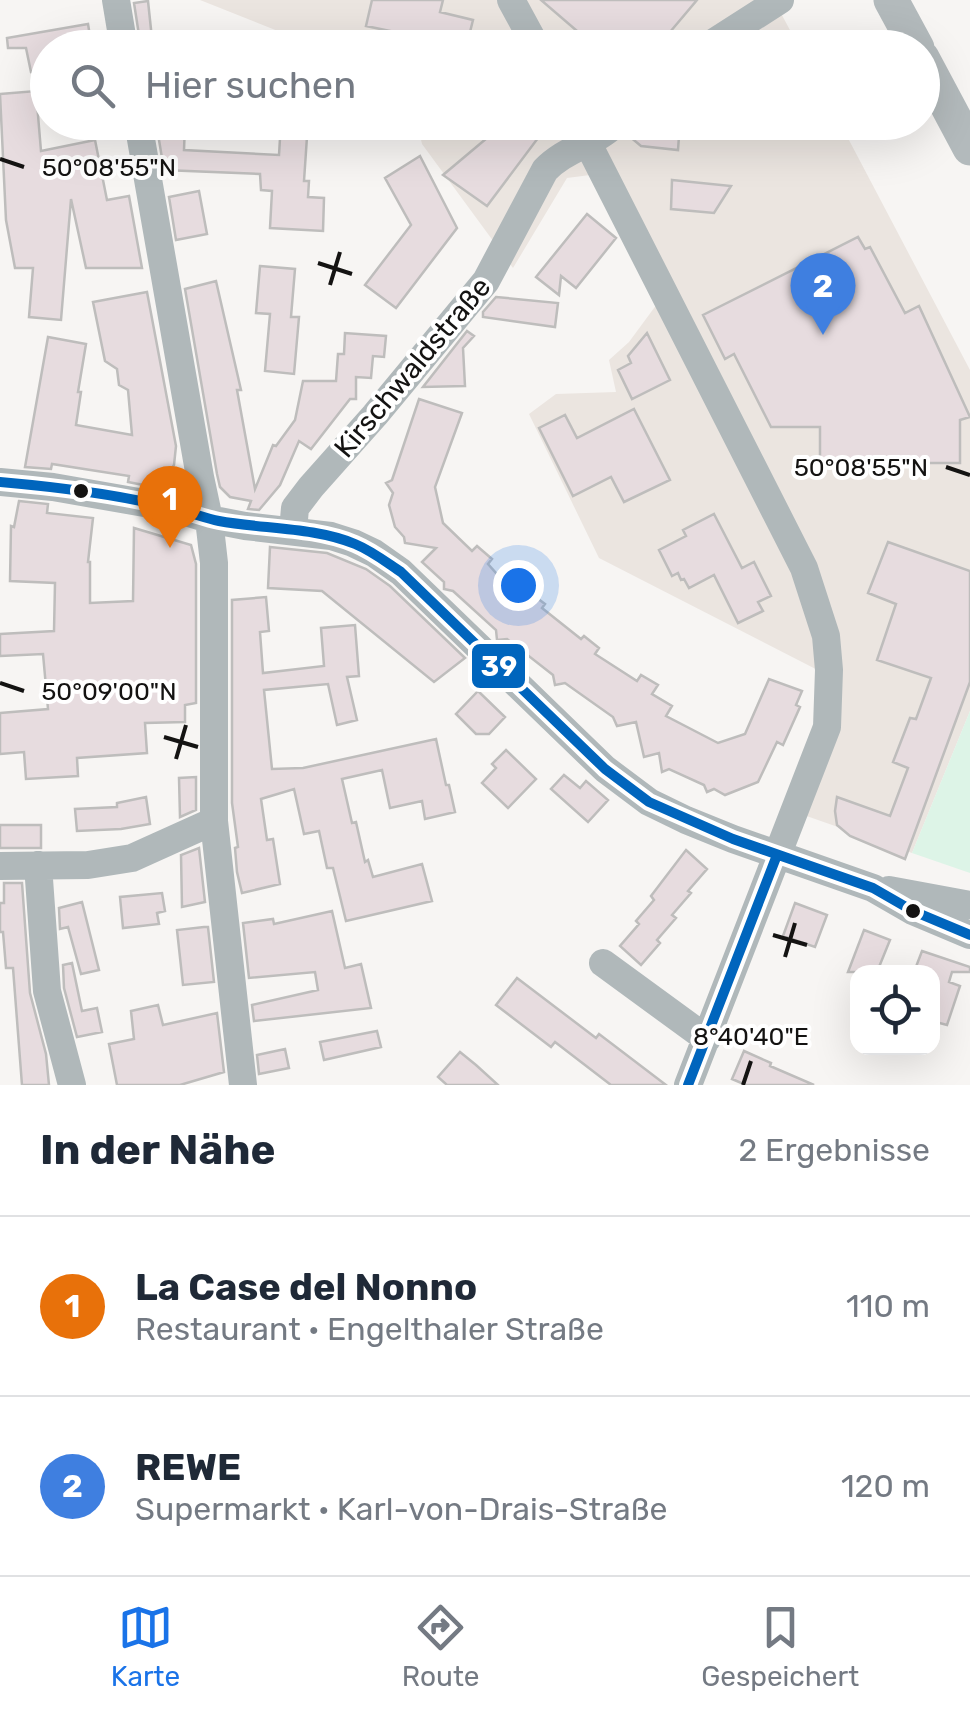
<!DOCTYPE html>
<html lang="de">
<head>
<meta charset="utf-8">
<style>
	:root { --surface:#fff; --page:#f2f2f3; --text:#1f2937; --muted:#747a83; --line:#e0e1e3; --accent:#1a73e8 }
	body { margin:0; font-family:Rubik,sans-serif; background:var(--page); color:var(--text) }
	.controls { position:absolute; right:30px; bottom:30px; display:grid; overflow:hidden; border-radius:20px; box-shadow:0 10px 40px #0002 }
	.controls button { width:90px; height:90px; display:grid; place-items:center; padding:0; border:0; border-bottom:2px solid var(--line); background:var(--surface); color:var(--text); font:50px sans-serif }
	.you { position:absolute; left:518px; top:585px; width:35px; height:35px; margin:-25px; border:8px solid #fff; border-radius:50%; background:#1a73e8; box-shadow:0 0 0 15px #1a73e833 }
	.badge { display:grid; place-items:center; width:65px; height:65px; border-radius:50%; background:var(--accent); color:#fff; font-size:32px; font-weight:700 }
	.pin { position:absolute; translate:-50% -82px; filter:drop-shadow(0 2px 5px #0008) }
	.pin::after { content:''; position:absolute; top:52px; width:35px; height:30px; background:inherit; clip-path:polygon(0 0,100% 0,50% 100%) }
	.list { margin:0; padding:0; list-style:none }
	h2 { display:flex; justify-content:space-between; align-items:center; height:130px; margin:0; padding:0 40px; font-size:42px }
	h2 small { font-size:32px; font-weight:400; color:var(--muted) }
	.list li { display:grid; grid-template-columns:65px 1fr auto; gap:30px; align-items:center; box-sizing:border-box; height:180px; padding:0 40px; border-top:2px solid var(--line) }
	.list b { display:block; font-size:38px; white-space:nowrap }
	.list p { margin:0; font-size:32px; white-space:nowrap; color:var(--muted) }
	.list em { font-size:32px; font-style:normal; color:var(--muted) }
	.icon { flex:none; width:55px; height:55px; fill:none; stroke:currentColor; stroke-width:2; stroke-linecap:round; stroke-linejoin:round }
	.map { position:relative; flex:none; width:970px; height:1085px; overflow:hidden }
	.search { position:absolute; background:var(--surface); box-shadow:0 10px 40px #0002; left:30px; right:30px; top:30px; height:110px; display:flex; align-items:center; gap:25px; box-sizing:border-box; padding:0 35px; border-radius:55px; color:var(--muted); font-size:38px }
	.sheet { height:490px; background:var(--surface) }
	nav { display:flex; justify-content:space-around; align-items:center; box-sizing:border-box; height:140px; border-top:2px solid var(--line); background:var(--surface); font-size:28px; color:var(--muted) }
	nav a { display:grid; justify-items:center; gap:5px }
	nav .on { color:var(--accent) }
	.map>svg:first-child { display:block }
	.built { fill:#ebe5e0 }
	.green { fill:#ddf4e7 }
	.building { fill:#e7dcdf; stroke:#bebdbc; stroke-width:2.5 }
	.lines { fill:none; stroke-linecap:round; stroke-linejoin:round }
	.minor { stroke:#b0b8ba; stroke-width:28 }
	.major { stroke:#b3babc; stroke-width:35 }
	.bus-1-casing { stroke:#fff; stroke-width:18 }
	.bus-1 { stroke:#0065bd; stroke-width:10 }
	.ticks { fill:none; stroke:#141312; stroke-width:4 }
	.bus-dot { fill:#141312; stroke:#fff; stroke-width:4 }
	.labels { text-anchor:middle; stroke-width:8; stroke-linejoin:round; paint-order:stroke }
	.street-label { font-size:28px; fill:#141312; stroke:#fff }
	.ticks-label { font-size:25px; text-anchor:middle; fill:#141312; stroke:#fff; stroke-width:8; stroke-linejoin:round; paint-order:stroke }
	.line-badge { stroke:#fff; stroke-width:4 }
	.badge-label { font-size:28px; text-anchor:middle; font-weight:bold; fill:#fff }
</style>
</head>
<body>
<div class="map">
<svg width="970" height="1085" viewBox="0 0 970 1085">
	<rect width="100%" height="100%" fill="#f7f5f3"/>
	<!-- built -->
	<path class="built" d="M200 0H776V4L799 47H318Z
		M417 123H840L970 370V711L912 853 798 813 839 681 599 558 529 414 556 394 616 392 609 360 629 342 657 304 590 175 567 178 513 268 422 144Z"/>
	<!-- green -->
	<path class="green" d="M970 711V873L912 853Z"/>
	<!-- building -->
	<path class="building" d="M372 0H443L440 12 473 20 466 48H386L390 31 366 26Z
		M541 0H697L665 38 640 46 591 43Z
		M148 1 153 48H141L134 3Z
		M88 24 92 48H48V69L31 72 26 48H8L7 38Z
		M36 91 41 151 95 140 107 200 129 196 142 268H86L71 199 61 320 29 317 33 268H15L6 220 0 94Z
		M156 122 185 124 184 150 279 155 281 122H308L304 181H309L308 197 324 198 323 231 270 228 272 191 261 190 260 174 164 170Z
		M506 122H550L487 206 443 175Z
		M643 122H680L678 150 641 146 629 136Z
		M420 156 457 228 396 308 365 285 411 225 385 178Z
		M672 180 731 186 714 213 671 209Z
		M199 191 207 234 176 240 169 197Z
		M587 214 616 238 576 288 561 276 559 295 536 277Z
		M858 237 865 249 870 247 905 313 919 306 970 417 960 420V463H820V427H771L734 354 725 359 703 315Z
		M260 266 295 269 291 317H299L294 374 265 371 270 314 256 313Z
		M216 281 241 390H237L255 489 273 445 276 446 295 420 303 381H336L338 354H344L345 333 386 336 384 357 373 356 371 378 356 377V399H350L311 449 299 441 280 485 259 510 248 509 251 501 230 497 220 487 217 474 185 289Z
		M147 292 176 446 174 465 159 488 128 482 129 476 52 464 51 469 25 467 48 337 86 344 78 392H81L76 425 132 435 128 390 119 385 117 369 105 361 93 302Z
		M496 297 558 303 555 327 483 317V312Z
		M467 331 474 336 463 348 465 386 423 387Z
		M647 333 670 380 632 399 618 370 631 363 628 356Z
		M419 399 462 413 435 487 443 523 472 551 477 546 492 559 488 564 512 591 514 589 524 598 529 592 545 604 542 608 581 639 584 636 599 648 595 654 637 681 641 675 658 685 652 694 672 706 666 716 718 743 745 734 769 679 802 691 796 705 800 707 783 745 777 742 758 782 725 795 714 789 707 792 704 785 669 769 662 772 659 753 644 757 636 722 617 726 613 717 565 683 555 685 553 675 507 639 497 640 496 630 453 591 444 589V582L422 562 436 548 405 543 404 537 395 527 389 505 393 493 386 483 392 480Z
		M634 409 670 480 624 502 611 477 573 496 539 428 565 415 577 438Z
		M19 501 48 504 47 513 93 518 88 562H90V603L133 601 134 528 191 545 196 564V703L185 705V722L145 723 147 753 77 758 78 776 26 779 24 752 0 754V713L48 709 43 654 0 656V634L54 631 55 583 10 581 11 526 14 527Z
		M714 514 742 568 754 562 771 596 758 602 763 611 738 623 714 575 689 588 684 579 681 580 678 573 672 576 659 550 686 536 683 530Z
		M888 542 970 571V682L905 859 850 836 837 825 835 811 837 797 890 816 908 768 893 762 910 718 916 719 931 678 877 660 896 604 868 593Z
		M270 547 327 553 366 569 390 586 465 658 434 682 322 591 268 588Z
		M266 597 269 631 260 632 263 673 324 666 321 628 355 625 359 676 347 677 357 720 337 725 328 684 264 690 272 769 303 768 436 739 446 785H449L455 812 425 819 422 801 390 808 382 770 342 779 352 823 356 822 365 862 368 860 373 877 422 864 432 901 346 921 333 868H327L319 831 304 834 294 789 261 799 267 840 273 839 280 884 242 893 237 872 235 848 238 847 232 803V600Z
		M478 691 505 717 489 734H476L456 714Z
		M506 750 536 779 508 808 482 783 496 768 492 764Z
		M564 775 580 788 586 781 608 800 588 822 551 789Z
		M196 777V810L180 817 179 778Z
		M146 797 150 824 121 829 77 831 75 809 117 807V803Z
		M0 825H41V848H0Z
		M199 848 205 902 182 907 181 855Z
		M686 850 707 869 688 891 691 893 672 915 676 918 657 940 660 943 641 965 620 946 639 924 636 921 654 900 651 896Z
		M4 883H22L30 993 46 1054 49 1085H22L13 968H6L3 932H0V903H4Z
		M162 893 165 911 157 913 159 924 123 928 120 897Z
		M82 902 99 970 81 974 68 927 60 929 59 908Z
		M795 903 827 915 815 947 783 936Z
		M332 911 345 968 361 964 371 1008 254 1021 252 1005 318 990 315 972 249 978 243 923 273 919 274 924Z
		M204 927H208L214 982 183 985 177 930Z
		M864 930 890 940 877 972H848Z
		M922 951 970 967V972H952L949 982 960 986 947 1025 932 1021V972H914Z
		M72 963 82 1011 97 1008 102 1032 77 1037 64 988 63 965Z
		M517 978 596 1038 599 1034 666 1085H611L555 1042 551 1047 496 1005Z
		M158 1005 163 1025 217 1013 224 1072 180 1085H117L109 1044 134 1039 131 1011Z
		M377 1031 381 1047 324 1060 320 1042Z
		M285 1049 289 1068 259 1074 257 1055Z
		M744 1051 771 1063 770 1066 814 1085H746L732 1079Z
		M460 1052 476 1065 498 1085H447L438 1077Z"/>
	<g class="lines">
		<!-- minor -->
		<path class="minor" d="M116 0 124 48
			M511 0 537 48
			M705 48 780 0
			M138 122 200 477 209 519 214 563V821L243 1085
			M577 122 804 568 826 636 829 670 827 727 688 1085
			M0 482 53 487 173 508 209 519 245 526 331 536 353 543 374 553 401 572 605 769 649 802 686 820 733 839 873 888 913 911 970 935
			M293 531 295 508 311 487 375 415 486 281 545 170C565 149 596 143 617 122
			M38 865 47 991 72 1085
			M0 866 88 865 132 858 214 821
			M889 890 970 905
			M603 963 707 1039"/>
		<!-- major -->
		<path class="major" d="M891 0 917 48
			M922 58 970 148"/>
		<!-- bus-1 casing -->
		<g class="bus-1-casing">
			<path id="bus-1" d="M0 482C57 487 119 494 175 509 190 512 204 518 219 521 262 529 315 527 355 544 372 551 386 562 401 572L605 769 649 802 733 839 873 888 913 911 970 935
				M688 1085 777 855"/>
		</g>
		<!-- bus-1 -->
		<use href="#bus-1" class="bus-1"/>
	</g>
	<!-- ticks -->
	<path class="ticks" d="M0 159 24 167M318 263 352 274M330 285 340 252M946 467 970 475M0 683 24 691M164 737 198 747M176 759 186 725M773 935 807 945M785 957 795 923M743 1085 751 1061"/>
	<!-- markers -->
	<g class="bus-dot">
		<circle cx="81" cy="491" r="9"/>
		<circle cx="913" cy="911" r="9"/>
	</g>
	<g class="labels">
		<!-- street labels -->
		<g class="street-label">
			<text transform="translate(412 367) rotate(-50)" y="10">Kirschwaldstraße</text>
		</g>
	</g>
	<g class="ticks-label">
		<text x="109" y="176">50°08'55"N</text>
		<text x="861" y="476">50°08'55"N</text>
		<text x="109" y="700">50°09'00"N</text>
		<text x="751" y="1045">8°40'40"E</text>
	</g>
	<rect class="line-badge" x="470" y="642" width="57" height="48" rx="10" fill="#0065bd"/>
	<g class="badge-label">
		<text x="499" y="676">39</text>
	</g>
</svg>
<div class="controls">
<button><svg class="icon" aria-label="locate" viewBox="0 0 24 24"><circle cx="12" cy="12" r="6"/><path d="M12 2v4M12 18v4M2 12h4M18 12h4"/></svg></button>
</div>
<div class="you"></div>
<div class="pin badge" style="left:170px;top:548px;background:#e8710a">1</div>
<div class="pin badge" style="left:823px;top:335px;background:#3f7fe0">2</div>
<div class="search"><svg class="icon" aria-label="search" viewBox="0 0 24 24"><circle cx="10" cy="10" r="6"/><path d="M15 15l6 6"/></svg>Hier suchen</div>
</div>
<section class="sheet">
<h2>In der Nähe<small>2 Ergebnisse</small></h2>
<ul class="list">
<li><span class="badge" style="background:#e8710a">1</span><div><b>La Case del Nonno</b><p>Restaurant · Engelthaler Straße</p></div><em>110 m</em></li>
<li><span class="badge" style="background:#3f7fe0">2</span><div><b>REWE</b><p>Supermarkt · Karl-von-Drais-Straße</p></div><em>120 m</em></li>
</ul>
</section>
<nav>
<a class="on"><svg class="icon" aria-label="map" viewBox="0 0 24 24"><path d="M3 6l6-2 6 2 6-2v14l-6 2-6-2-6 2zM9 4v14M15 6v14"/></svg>Karte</a>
<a><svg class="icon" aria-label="directions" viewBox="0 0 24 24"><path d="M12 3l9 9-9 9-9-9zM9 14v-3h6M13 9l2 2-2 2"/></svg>Route</a>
<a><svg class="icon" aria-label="saved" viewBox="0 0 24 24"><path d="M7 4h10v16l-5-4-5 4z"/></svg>Gespeichert</a>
</nav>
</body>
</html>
